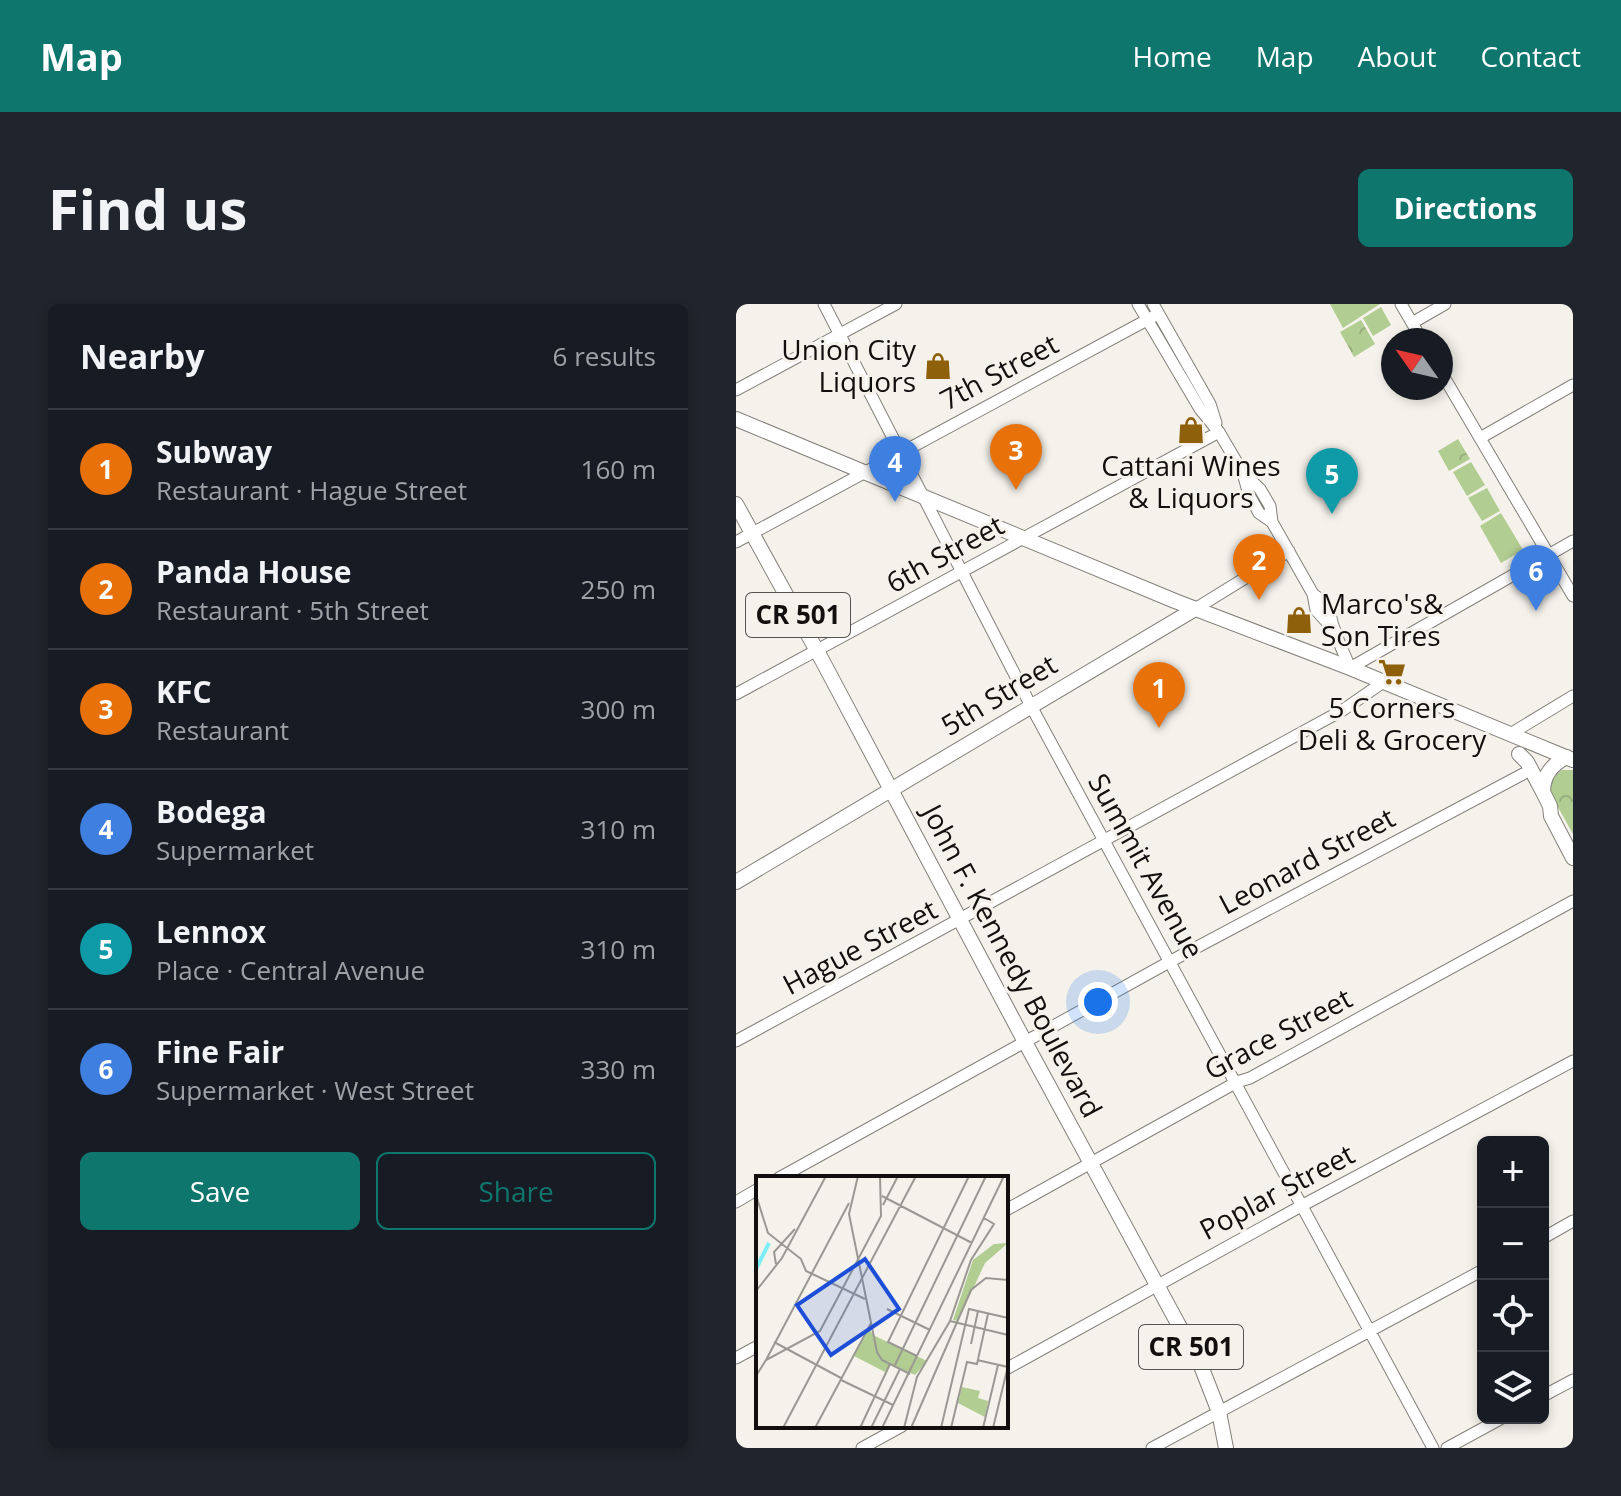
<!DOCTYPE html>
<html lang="en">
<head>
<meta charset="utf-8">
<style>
	:root { --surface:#171b24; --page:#20242c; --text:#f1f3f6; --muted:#9ea1a6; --line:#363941; --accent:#0f766e }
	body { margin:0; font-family:"Open Sans",sans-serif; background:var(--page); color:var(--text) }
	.controls { position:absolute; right:24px; bottom:24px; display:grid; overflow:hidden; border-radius:12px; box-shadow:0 4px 12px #0003 }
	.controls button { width:72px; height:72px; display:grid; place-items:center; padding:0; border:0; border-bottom:2px solid var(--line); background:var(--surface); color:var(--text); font:40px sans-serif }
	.compass { position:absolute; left:645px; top:24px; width:72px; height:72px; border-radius:50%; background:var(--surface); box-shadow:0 4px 12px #0003; rotate:304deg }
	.you { position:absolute; left:362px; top:698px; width:28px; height:28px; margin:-20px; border:6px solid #fff; border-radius:50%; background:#1a73e8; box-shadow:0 0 0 12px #1a73e833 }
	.badge { display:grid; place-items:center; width:52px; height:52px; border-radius:50%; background:var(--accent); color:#fff; font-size:26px; font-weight:700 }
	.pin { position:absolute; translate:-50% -66px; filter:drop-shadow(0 2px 4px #0008) }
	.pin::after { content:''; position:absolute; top:42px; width:28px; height:24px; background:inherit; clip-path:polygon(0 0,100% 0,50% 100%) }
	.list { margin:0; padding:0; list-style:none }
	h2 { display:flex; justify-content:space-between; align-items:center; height:104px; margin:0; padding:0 32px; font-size:34px }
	h2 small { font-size:26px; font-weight:400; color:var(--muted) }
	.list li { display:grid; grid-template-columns:52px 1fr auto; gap:24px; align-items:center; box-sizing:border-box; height:120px; padding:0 32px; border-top:2px solid var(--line) }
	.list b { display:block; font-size:30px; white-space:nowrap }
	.list p { margin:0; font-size:26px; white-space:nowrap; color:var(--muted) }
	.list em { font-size:26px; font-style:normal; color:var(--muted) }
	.actions { display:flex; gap:16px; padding:24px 32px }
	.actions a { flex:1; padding:18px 0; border:2px solid var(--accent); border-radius:12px; text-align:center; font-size:28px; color:var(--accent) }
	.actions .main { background:var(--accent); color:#fff }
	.icon { flex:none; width:44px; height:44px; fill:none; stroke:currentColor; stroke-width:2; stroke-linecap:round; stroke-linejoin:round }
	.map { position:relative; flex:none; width:837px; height:1144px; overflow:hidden; border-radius:12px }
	header { display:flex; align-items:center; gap:48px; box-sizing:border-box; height:112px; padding:0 40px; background:var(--accent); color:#fff }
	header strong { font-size:38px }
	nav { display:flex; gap:44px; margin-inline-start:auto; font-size:28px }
	.intro { display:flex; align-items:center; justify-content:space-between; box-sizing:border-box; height:192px; padding:0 48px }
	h1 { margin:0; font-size:56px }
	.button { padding:20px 36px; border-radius:12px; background:var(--accent); color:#fff; font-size:28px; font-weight:700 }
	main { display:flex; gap:48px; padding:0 48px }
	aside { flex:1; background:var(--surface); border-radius:12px; box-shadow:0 4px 12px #0003 }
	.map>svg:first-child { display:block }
	.green { fill:#b2cd92 }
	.forest { fill:url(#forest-crowns) }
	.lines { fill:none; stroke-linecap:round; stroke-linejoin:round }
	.minor-casing { stroke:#83807a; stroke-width:13 }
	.major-casing { stroke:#83807a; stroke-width:16 }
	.minor { stroke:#fff; stroke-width:11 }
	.major { stroke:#fff; stroke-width:14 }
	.labels { text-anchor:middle; stroke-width:6; stroke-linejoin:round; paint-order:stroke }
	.shield { fill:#f5f2eb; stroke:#555450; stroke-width:2 }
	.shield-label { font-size:26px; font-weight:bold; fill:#11100e }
	.poi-label { font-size:28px; fill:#11100e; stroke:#f5f2eb }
	.street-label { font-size:28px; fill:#11100e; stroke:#f5f2eb }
	.inset-river { fill:none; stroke:#7cedf7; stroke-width:4 }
	.inset-road { fill:none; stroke:#9a9893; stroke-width:2 }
	.view { fill:#1d4ed8; fill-opacity:0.15; stroke:#1d4ed8; stroke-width:4 }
	.inset-edge { fill:none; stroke:#11100e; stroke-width:4 }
</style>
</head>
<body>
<header>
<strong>Map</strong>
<nav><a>Home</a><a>Map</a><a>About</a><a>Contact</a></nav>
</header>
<div class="intro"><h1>Find us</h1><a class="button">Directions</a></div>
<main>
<aside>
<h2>Nearby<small>6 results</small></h2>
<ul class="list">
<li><span class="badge" style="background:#e8710a">1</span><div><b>Subway</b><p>Restaurant · Hague Street</p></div><em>160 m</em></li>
<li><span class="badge" style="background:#e8710a">2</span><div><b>Panda House</b><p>Restaurant · 5th Street</p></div><em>250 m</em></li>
<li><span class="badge" style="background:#e8710a">3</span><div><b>KFC</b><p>Restaurant</p></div><em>300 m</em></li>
<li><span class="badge" style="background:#3f7fe0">4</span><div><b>Bodega</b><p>Supermarket</p></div><em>310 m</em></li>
<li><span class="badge" style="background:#0f9aa8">5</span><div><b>Lennox</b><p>Place · Central Avenue</p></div><em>310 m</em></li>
<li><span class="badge" style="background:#3f7fe0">6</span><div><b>Fine Fair</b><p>Supermarket · West Street</p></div><em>330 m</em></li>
</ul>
<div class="actions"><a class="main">Save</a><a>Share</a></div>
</aside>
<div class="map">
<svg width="837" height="1144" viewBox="0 0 837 1144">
	<defs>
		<pattern id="forest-crowns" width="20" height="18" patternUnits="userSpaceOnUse" patternTransform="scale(2)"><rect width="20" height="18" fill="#b2cd92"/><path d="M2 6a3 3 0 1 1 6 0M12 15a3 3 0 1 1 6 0" fill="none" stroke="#98af7d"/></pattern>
	</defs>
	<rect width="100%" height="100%" fill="#f5f2eb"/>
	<!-- green -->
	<path class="green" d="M594 0H644L607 24Z
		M645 3 655 21 637 32 627 14Z
		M735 158 749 181 731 192 717 168Z
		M751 184 764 207 746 217 732 194Z
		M765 209 787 246 765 259 744 222Z"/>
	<!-- forest -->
	<path class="forest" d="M625 16 639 40 618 53 604 28Z
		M722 135 734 155 713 167 702 147Z
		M826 466H837V530L814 489 815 475Z"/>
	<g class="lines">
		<!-- minor casing -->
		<g class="minor-casing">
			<path id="minor" d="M88 0 295 402 697 1144
				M402 0 464 105 483 128 507 169 513 191 523 209 536 218
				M417 0 474 100 480 119
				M665 0 686 36
				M676 19 709 0
				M705 68 837 292
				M0 86 160 0
				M744 134 837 81
				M508 170 524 185 534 202 536 218 577 290 580 306 597 325
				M0 238 422 10
				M577 290C600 306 590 306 599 327 603 340 609 351 614 364L837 237
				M459 305 553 247
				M0 390 483 128
				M776 429 837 392
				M0 737 607 406 646 379
				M43 874 435 657 787 470
				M0 898 22 885
				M270 906 501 778 514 774 837 597
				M807 934 837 917
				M0 1054 22 1042
				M270 1065 567 901 837 757
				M807 1092 837 1076
				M126 1144 166 1122
				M416 1144 747 966
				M711 1144 766 1114"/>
		</g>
		<!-- major casing -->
		<g class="major-casing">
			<path id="major" d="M0 115 439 297 614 364 837 456
				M0 200 86 356 289 738 465 1062 483 1108 490 1144
				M783 450 791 458 807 488 814 502 815 512 837 554
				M807 488C807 472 816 460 831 453
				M0 578 459 305"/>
		</g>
		<!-- minor -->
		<use href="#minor" class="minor"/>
		<!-- major -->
		<use href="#major" class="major"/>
	</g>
	<!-- icons -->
	<defs>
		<g id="shop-bare" transform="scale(2.16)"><path d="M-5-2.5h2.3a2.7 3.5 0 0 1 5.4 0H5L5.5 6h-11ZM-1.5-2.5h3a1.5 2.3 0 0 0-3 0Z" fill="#8f600b" stroke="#f5f2eb" stroke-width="2.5" paint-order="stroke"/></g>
		<g id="supermarket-bare" transform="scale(2.16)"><path d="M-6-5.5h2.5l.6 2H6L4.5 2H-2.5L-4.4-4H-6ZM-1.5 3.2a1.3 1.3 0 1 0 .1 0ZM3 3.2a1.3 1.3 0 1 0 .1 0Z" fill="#8f600b" stroke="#f5f2eb" stroke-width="2.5" paint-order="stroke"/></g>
	</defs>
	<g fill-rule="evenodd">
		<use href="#shop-bare" x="202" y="62"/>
		<use href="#shop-bare" x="455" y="126"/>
		<use href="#shop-bare" x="563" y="316"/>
		<use href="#supermarket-bare" x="656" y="368"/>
	</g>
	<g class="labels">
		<!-- shield labels -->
		<g class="shield">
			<rect x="10" y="289" width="104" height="44" rx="6"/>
			<rect x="403" y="1021" width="104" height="44" rx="6"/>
		</g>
		<g class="shield-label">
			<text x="62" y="320">CR 501</text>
			<text x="455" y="1052">CR 501</text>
		</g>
		<!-- poi labels -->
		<g class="poi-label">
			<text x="180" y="56" text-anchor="end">Union City<tspan x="180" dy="32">Liquors</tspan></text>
			<text x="455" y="172">Cattani Wines<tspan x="455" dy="32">&amp; Liquors</tspan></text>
			<text x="585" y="310" text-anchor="start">Marco's&amp;<tspan x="585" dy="32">Son Tires</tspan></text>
			<text x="656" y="414">5 Corners<tspan x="656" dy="32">Deli &amp; Grocery</tspan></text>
		</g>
		<!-- street labels -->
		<g class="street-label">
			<text transform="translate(263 68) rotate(-28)" y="10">7th Street</text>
			<text transform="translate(209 250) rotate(-29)" y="10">6th Street</text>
			<text transform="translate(263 391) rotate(-31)" y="10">5th Street</text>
			<text transform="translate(571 557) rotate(-28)" y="10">Leonard Street</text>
			<text transform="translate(410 562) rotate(61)" y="10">Summit Avenue</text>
			<text transform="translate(124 643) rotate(-28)" y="10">Hague Street</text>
			<text transform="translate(276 657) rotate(62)" y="10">John F. Kennedy Boulevard</text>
			<text transform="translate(542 730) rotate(-28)" y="10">Grace Street</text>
			<text transform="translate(541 888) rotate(-28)" y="10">Poplar Street</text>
		</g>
	</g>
	<!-- overview -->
	<g transform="translate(20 872)">
		<rect width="252" height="252" fill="#f5f2eb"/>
		<path d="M252 67 229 87 202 145 197 144 217 84 238 68ZM113 152 117 159 171 185 159 199 134 188 129 196 98 180ZM206 211 224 215 222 222 232 225 229 241 202 227Z" fill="#b2cd92"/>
		<path class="inset-river" d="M0 93 13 67"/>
		<path class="inset-road" d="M102 0 93 38 121 176 126 184 154 198M0 19 12 57 45 83 50 95 109 123M126 20 216 67M127 29 142 0M216 29 230 0M20 88 18 76 39 53M0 115 26 82 70 0M131 133 174 154M194 145 252 159M18 166 85 202M215 168 222 135M161 180 132 166 213 0M10 184 93 27M221 184 252 191M139 189 216 29M0 200 10 184 64 155 125 40 124 0M85 204 137 229M27 252 160 0M59 252 115 147M104 252 134 188M115 252 144 193M126 252 248 0M148 252 161 201 194 145 215 84 238 48 228 42M155 252 215 114 230 102 252 104M185 252 213 133 252 142M195 252 211 186 221 188 232 138M227 252 242 189M237 252 252 190"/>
		<path class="view" d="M109 83 143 133 75 179 41 129Z"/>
		<rect width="252" height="252" class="inset-edge"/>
	</g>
</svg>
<div class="controls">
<button>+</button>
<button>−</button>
<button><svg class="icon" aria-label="locate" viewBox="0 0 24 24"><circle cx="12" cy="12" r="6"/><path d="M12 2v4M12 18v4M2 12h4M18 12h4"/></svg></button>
<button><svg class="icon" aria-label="layers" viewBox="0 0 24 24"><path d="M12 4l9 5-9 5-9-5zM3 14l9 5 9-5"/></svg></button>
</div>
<svg class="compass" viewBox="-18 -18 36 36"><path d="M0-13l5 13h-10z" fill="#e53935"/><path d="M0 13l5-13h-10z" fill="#9ea1a6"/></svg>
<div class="you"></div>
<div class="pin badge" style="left:423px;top:424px;background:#e8710a">1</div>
<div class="pin badge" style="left:523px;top:296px;background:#e8710a">2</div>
<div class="pin badge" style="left:280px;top:186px;background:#e8710a">3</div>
<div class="pin badge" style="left:159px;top:198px;background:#3f7fe0">4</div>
<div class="pin badge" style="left:596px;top:210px;background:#0f9aa8">5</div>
<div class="pin badge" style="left:800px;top:307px;background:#3f7fe0">6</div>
</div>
</main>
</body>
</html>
